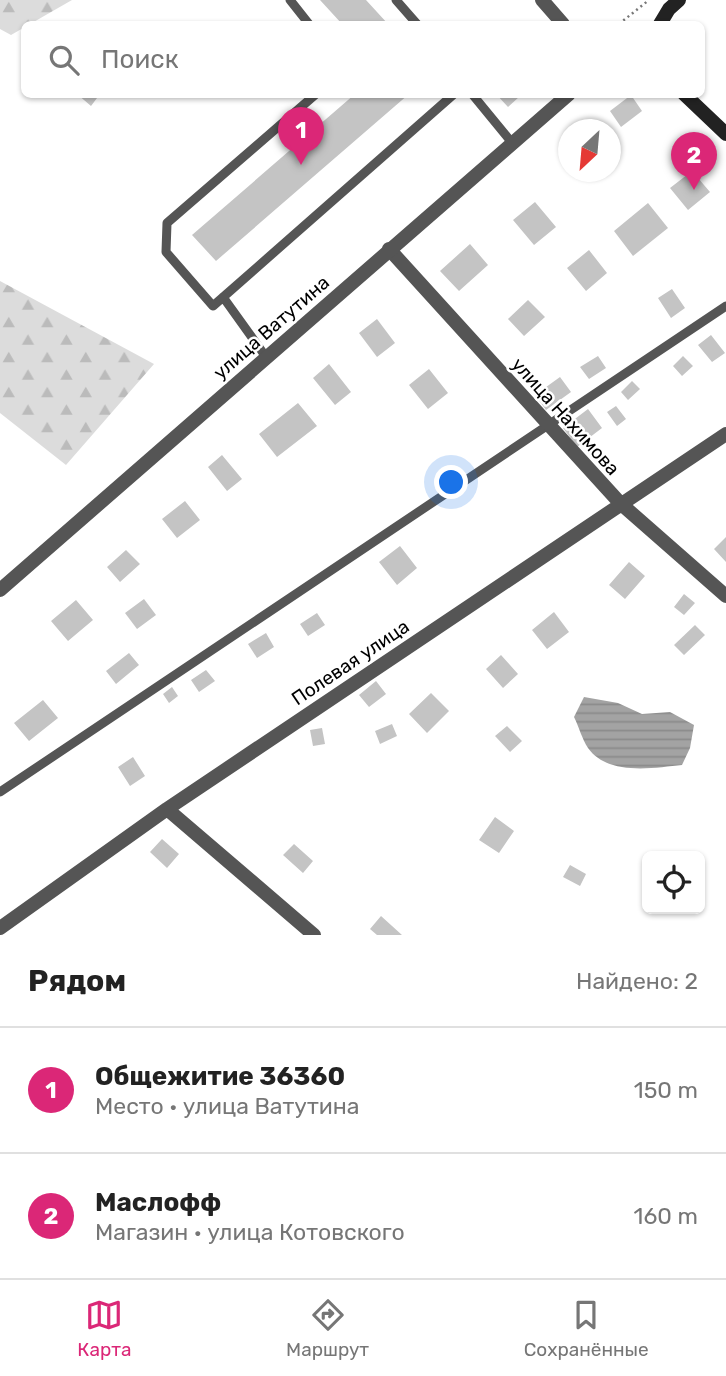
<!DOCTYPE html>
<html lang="ru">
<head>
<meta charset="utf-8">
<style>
	:root { --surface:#fff; --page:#f2f2f2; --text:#222; --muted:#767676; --line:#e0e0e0; --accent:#db2777 }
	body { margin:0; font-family:Rubik,sans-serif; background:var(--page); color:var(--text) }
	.controls { position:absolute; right:21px; bottom:21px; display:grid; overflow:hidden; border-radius:10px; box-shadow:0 2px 5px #0004 }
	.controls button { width:63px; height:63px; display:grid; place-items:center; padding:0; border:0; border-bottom:2px solid var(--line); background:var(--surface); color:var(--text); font:35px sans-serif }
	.compass { position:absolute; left:558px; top:119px; width:63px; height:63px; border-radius:50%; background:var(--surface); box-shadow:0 2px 5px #0004; rotate:206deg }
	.you { position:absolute; left:452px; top:483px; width:24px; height:24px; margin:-18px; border:5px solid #fff; border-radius:50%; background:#1a73e8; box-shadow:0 0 0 10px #1a73e833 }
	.badge { display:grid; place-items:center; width:46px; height:46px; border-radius:50%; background:var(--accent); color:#fff; font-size:23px; font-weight:700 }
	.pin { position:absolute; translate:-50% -58px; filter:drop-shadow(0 2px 4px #0008) }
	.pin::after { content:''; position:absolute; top:37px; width:24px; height:21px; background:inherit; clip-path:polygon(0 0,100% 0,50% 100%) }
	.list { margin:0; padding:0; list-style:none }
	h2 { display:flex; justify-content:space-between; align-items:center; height:91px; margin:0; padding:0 28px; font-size:30px }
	h2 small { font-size:23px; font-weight:400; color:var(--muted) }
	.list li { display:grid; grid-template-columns:46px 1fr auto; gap:21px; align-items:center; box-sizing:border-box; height:126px; padding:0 28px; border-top:2px solid var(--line) }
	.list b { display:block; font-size:26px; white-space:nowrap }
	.list p { margin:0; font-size:23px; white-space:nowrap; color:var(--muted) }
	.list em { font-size:23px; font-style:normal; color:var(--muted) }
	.icon { flex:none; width:38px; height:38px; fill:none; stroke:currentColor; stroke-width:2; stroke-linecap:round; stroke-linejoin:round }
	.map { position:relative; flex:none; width:726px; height:935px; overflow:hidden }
	.search { position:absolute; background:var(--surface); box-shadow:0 2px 5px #0004; left:21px; right:21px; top:21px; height:77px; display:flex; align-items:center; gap:18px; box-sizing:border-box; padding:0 24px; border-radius:10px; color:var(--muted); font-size:26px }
	.sheet { height:343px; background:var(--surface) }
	nav { display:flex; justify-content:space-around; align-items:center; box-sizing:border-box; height:98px; border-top:2px solid var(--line); background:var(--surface); font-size:19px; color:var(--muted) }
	nav a { display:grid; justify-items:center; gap:4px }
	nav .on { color:var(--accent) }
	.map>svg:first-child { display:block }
	.forest { fill:url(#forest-firs) }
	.water { fill:url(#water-rules) }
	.building { fill:#c4c4c4 }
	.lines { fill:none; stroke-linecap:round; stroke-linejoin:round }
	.path { stroke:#777; stroke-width:2.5; stroke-dasharray:2 3.5; stroke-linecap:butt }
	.service { stroke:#555; stroke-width:9 }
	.minor { stroke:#555; stroke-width:14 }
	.tertiary { stroke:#555; stroke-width:14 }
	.secondary { stroke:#222; stroke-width:14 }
	.labels { text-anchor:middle; stroke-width:5; stroke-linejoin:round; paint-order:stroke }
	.street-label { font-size:19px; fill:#000; stroke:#fff }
</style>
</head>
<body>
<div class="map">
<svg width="726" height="935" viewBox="0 0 726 935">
	<defs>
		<pattern id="forest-firs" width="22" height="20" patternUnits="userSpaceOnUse" patternTransform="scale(1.75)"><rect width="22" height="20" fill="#dcdcdc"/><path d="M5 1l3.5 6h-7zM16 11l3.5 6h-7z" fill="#bbb"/></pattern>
		<pattern id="water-rules" width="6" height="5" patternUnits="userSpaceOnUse" patternTransform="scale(1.75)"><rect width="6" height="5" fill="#a3a3a3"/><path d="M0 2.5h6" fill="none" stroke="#8b8b8b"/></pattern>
	</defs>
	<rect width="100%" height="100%" fill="#fff"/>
	<!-- forest -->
	<path class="forest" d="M0 0H72L11 35 0 29Z
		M0 281 154 364 66 465 0 413Z"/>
	<!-- water -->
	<path class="water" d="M584 697 618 703 642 714 670 712 694 725 690 748 682 765C653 768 608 776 588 748 582 739 579 727 574 717Z"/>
	<!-- building -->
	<path class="building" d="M320 0H366L388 24H342Z
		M77 94H100L91 106Z
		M355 94H409L216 261 192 235Z
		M496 94H517L519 97 508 107Z
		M631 95 642 111 621 127 610 111Z
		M692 171 710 192 688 210 670 188Z
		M535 202 556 227 534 245 513 220Z
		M648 203 668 228 633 256 614 231Z
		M470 244 488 265 459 291 440 271Z
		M589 250 607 273 586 291 567 268Z
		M672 289 685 308 671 318 658 298Z
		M528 300 545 317 524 336 508 319Z
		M377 319 395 343 377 357 359 333Z
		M711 335 725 353 712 362 698 345Z
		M598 356 606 368 589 379 580 367Z
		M683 356 693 366 682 376 673 366Z
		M329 364 351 392 335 405 313 378Z
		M429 369 448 393 428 409 409 385Z
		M560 377 571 392 546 410 535 395Z
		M632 381 640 389 628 400 621 392Z
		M298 403 317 426 277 457 259 434Z
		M616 406 626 419 617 426 607 412Z
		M588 409 602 428 577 447 563 428Z
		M222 455 242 479 227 491 208 467Z
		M185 501 200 520 177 538 162 519Z
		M726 537V562L714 549Z
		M400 546 417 568 397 585 379 562Z
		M126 550 140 564 120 582 107 567Z
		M629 562 645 576 625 599 609 585Z
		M684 594 695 603 684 615 674 607Z
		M144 599 156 615 137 629 125 613Z
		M76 600 93 620 68 641 51 621Z
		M554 612 569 632 547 649 532 630Z
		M317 613 325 625 308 636 300 624Z
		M695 625 705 635 684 655 674 645Z
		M266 633 274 647 257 658 248 644Z
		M129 653 139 665 116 684 106 671Z
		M501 655 518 674 503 688 486 669Z
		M206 670 215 681 199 692 191 680Z
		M376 681 386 694 369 707 359 695Z
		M172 687 178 696 169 703 163 694Z
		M431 693 449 711 427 733 409 714Z
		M43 700 58 718 29 741 14 723Z
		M392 724 397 736 380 744 375 731Z
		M507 726 522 741 510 752 495 736Z
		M322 728 325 744 313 746 310 730Z
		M133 757 145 776 130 786 118 767Z
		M495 817 514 831 499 853 479 840Z
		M162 839 179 854 167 868 150 852Z
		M294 844 313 861 303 873 283 855Z
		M570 865 586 874 580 886 563 877Z
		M381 916 402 935H377L370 929Z"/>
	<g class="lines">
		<!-- path -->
		<path class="path" d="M619 24 649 0"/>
		<!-- service -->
		<path class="service" d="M290 0 309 24
			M396 0 417 24
			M316 94 167 223 166 252 213 306 454 94
			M472 94 513 144
			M223 297 266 357
			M0 792 726 306"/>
		<!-- minor -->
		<path class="minor" d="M542 0 563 24
			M389 249 620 503 726 596
			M167 809 314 935
			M0 928 167 809 726 434"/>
		<!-- tertiary -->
		<path class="tertiary" d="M0 590 569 94"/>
		<!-- secondary -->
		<path class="secondary" d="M660 24 669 9 679 0
			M684 94 726 134"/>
	</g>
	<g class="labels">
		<!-- street labels -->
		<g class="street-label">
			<text transform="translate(271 327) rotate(-41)" y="7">улица Ватутина</text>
			<text transform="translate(566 416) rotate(48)" y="7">улица Нахимова</text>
			<text transform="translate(350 662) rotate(-34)" y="7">Полевая улица</text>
		</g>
	</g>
</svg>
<div class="controls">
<button><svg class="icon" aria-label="locate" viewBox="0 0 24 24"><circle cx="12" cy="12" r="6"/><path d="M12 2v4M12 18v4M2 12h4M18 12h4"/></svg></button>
</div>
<svg class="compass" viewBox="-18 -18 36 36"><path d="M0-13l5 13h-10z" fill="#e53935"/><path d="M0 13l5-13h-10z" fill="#767676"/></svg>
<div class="you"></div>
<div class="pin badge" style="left:301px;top:165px">1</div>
<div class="pin badge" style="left:694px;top:190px">2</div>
<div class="search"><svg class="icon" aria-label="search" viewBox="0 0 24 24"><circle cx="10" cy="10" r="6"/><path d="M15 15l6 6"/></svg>Поиск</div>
</div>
<section class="sheet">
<h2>Рядом<small>Найдено: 2</small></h2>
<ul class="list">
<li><span class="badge">1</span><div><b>Общежитие 36360</b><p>Место · улица Ватутина</p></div><em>150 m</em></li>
<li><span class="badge">2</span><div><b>Маслофф</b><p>Магазин · улица Котовского</p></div><em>160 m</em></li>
</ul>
</section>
<nav>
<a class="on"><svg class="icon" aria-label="map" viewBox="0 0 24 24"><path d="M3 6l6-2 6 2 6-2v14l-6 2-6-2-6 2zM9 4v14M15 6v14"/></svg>Карта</a>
<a><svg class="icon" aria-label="directions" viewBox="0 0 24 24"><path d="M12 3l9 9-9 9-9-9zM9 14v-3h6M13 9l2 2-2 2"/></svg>Маршрут</a>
<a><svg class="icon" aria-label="saved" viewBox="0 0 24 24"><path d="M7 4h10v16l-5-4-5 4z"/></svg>Сохранённые</a>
</nav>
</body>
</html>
